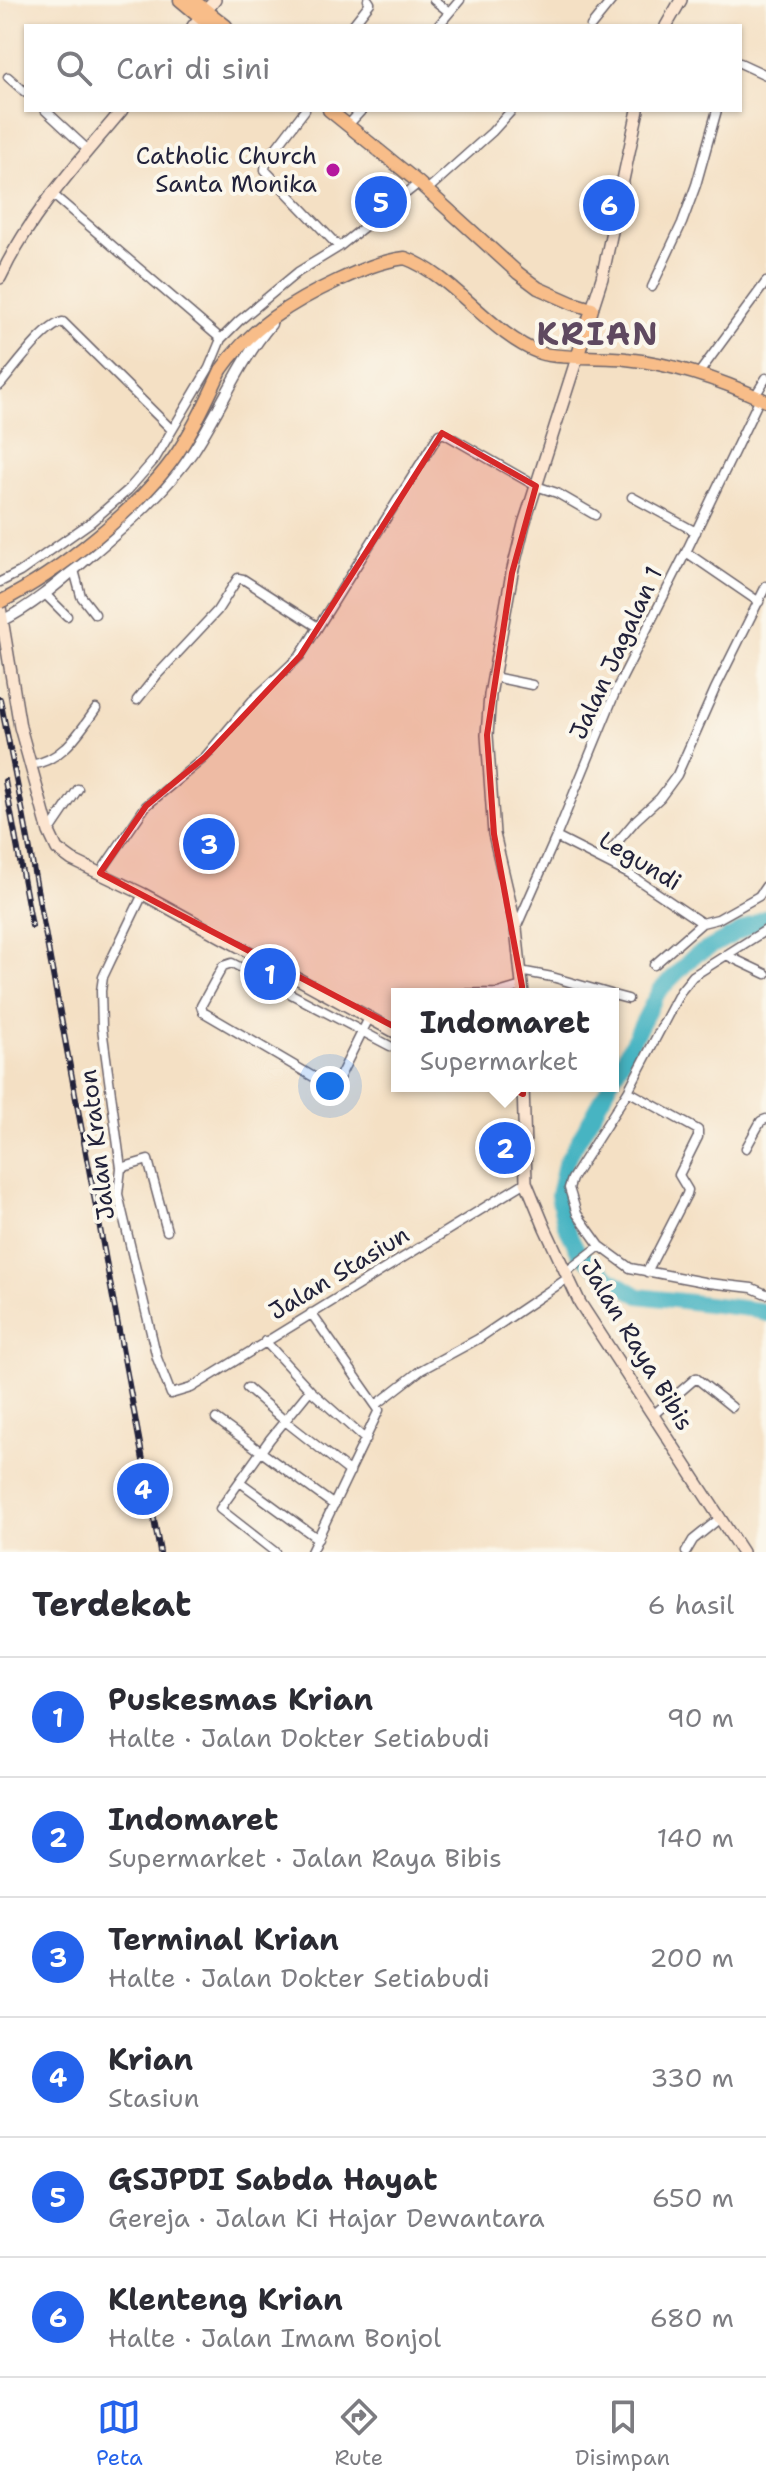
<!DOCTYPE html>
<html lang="id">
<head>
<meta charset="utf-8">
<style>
	:root { --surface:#fff; --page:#f2f2f3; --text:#2b2b33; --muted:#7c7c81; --line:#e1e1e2; --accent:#2563eb }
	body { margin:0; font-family:"Shantell Sans",sans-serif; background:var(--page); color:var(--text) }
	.you { position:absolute; left:330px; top:1086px; width:28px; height:28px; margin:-20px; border:6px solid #fff; border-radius:50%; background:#1a73e8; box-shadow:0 0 0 12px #1a73e833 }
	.badge { display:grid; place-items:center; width:52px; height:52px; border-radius:50%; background:var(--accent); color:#fff; font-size:26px; font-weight:700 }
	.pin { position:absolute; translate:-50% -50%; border:4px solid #fff; box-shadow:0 2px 8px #0006 }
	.popup { position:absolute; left:391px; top:988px; width:228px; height:104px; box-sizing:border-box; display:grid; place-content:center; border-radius:0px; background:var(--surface); filter:drop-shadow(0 2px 6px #0005); font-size:26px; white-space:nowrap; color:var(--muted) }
	.popup b { font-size:30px; color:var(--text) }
	.popup::after { content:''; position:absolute; left:50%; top:100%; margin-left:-16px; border:16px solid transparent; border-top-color:var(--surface) }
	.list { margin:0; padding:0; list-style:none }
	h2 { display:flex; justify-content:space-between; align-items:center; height:104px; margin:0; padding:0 32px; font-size:34px }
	h2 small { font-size:26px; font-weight:400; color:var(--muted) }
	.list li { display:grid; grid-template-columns:52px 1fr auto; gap:24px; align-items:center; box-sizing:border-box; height:120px; padding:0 32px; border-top:2px solid var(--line) }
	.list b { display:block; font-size:30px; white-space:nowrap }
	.list p { margin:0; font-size:26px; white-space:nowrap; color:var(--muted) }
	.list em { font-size:26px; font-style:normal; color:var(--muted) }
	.icon { flex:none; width:44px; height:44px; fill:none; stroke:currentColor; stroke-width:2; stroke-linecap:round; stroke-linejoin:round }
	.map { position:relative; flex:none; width:766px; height:1552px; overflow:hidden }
	.search { position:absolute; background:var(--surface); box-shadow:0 2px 6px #0004; left:24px; right:24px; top:24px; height:88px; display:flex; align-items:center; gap:20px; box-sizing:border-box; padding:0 28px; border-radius:0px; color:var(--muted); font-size:30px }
	.sheet { height:824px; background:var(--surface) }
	nav { display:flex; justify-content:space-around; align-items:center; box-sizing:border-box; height:112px; border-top:2px solid var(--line); background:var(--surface); font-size:22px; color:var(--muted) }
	nav a { display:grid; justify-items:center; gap:4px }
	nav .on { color:var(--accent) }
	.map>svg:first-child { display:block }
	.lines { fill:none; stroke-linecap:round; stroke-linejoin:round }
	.river { stroke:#46b4c2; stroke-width:16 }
	.minor-casing { stroke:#6c646b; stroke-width:11 }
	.tertiary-casing { stroke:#6c646b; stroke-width:13 }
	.secondary-casing { stroke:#6c646b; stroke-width:14 }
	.primary-casing { stroke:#6c646b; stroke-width:15 }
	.minor { stroke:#fff; stroke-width:8 }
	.tertiary { stroke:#fff; stroke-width:10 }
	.secondary { stroke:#fce5d0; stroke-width:11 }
	.primary { stroke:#f8bd89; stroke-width:12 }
	.rail-casing { stroke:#22223b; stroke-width:6 }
	.rail { stroke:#fbf7ec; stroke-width:3; stroke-dasharray:9; stroke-linecap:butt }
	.primary-bridge-casing { stroke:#6c646b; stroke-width:15; stroke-linecap:butt }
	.primary-bridge { stroke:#f8bd89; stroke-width:12 }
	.marked { fill:#d62828; fill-opacity:0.2; stroke:#d62828; stroke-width:6; stroke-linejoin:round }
	.poi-dot { fill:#b5179e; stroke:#fbf7ec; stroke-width:3 }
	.labels { text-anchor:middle; stroke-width:8; stroke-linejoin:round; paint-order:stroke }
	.poi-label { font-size:24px; fill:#22223b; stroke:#fbf7ec; text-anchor:end }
	.street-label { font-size:24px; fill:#22223b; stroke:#fbf7ec }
	.district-label { font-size:32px; font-weight:bold; letter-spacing:2px; fill:#5f4960; stroke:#fbf7ec }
</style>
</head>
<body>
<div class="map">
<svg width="766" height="1552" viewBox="0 0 766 1552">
	<rect width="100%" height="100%" fill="#fbf7ec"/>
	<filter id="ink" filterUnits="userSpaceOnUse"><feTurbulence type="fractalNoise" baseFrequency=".0125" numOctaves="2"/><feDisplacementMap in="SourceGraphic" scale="16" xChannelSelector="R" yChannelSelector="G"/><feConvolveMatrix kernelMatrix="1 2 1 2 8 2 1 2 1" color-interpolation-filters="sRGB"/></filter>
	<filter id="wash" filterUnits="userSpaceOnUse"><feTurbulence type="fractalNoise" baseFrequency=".006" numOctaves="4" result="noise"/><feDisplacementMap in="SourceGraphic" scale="32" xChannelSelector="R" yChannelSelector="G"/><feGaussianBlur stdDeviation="1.8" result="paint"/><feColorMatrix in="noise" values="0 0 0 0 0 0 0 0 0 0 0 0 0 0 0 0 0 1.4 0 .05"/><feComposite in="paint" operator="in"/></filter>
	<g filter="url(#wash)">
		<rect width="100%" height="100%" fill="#f4e0c4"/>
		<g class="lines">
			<!-- river -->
			<path class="river" d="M613 1078 659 991 694 956 766 917
				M609 1086 565 1164 558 1195 564 1223 579 1253 608 1277 639 1296 759 1310 766 1314"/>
		</g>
	</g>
	<g filter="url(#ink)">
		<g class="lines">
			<!-- minor casing -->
			<g class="minor-casing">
				<path id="minor" d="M434 0 449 12
					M352 26 370 3 368 0
					M438 26 460 0
					M591 26 612 0
					M740 63 766 75
					M8 77 26 93
					M45 110 88 150
					M305 110 266 161 265 170 339 247
					M348 125 362 110
					M427 190 492 132 512 110
					M51 193 221 339
					M652 287 682 223 696 185 717 110
					M699 373 766 282
					M0 385C14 369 44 326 63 322L172 430
					M755 396 766 378
					M632 497 696 532
					M686 552 759 602
					M74 570 81 596 95 614
					M0 582 20 572 91 522 128 490 155 459 209 368 221 339 239 321 298 272 339 247 419 183
					M45 594 67 616
					M494 677 532 685
					M137 700 157 675 217 611 238 578 243 579 318 627
					M30 765C62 761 78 734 96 709
					M49 832 78 789
					M556 837 629 874 702 923
					M603 859 636 820 660 798 677 775 715 689 766 586
					M100 873 146 806 205 757 252 701 300 656 439 434H445L536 486 557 493 595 515
					M143 894 111 960 103 977 101 991 102 1028 121 1168 118 1194 157 1358 171 1394 191 1388 526 1182
					M516 928 556 837 617 688 686 552 760 398
					M766 930 693 976 680 992 628 1091 572 1179 569 1188 577 1214 600 1246 630 1268 709 1283 752 1288 766 1294
					M726 955 766 974
					M654 965 702 923 718 919 759 896 766 886
					M520 971 552 977 611 994
					M443 994 498 993 522 986
					M613 995 628 999
					M369 1018 337 1082 329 1086 203 1012 201 1006 223 966 232 963 390 1046
					M628 1091 698 1130V1137L679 1175 688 1190 687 1194 647 1272
					M746 1148 761 1121 766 1119
					M121 1168 148 1160 167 1231
					M566 1272 600 1246
					M265 1341 310 1390 366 1440
					M247 1388 285 1421 350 1472
					M376 1405 421 1370 478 1339 568 1278
					M653 1415 696 1378 732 1407
					M216 1419 334 1505
					M240 1482 318 1539
					M275 1552 220 1509 270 1439 310 1390
					M311 1552 379 1410 311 1313
					M686 1552 693 1540 719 1519"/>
			</g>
			<!-- tertiary casing -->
			<g class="tertiary-casing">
				<path id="tertiary" d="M2 621C36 604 63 579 91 555 129 523 165 491 194 450 221 409 239 362 271 324"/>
			</g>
			<!-- secondary casing -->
			<g class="secondary-casing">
				<path id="secondary" d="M193 26 215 0
					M666 26 681 0
					M0 278C30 214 77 164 122 110
					M592 309 602 278 638 110
					M0 607 20 727 49 832 57 849 72 860 143 894 397 1033
					M523 994 516 928 494 834 487 735 490 695 512 573 524 524 578 355
					M505 1086 523 1094
					M523 1086 526 1182 545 1228 580 1303 742 1552"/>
			</g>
			<!-- primary casing -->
			<g class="primary-casing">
				<path id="primary" d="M180 0 211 26
					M193 0 226 26
					M329 110 419 183 518 273 538 288 572 303 592 309 578 355
					M221 370C251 327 292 302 339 280 361 270 381 261 405 258 454 276 490 334 540 353 557 359 604 356 626 359 676 364 721 380 766 401"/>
			</g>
			<!-- minor -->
			<use href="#minor" class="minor"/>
			<!-- tertiary -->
			<use href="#tertiary" class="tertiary"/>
			<!-- secondary -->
			<use href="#secondary" class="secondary"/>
			<!-- primary -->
			<use href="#primary" class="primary"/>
			<!-- rail casing -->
			<g class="rail-casing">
				<path id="rail" d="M0 699 23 813 160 1552
					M5 781 32 926"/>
			</g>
			<!-- rail -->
			<use href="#rail" class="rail"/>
			<!-- primary-bridge casing -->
			<g class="primary-bridge-casing">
				<path id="primary-bridge" d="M0 602C57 574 143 505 178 452 195 426 208 398 221 370"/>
			</g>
			<!-- primary-bridge -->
			<use href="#primary-bridge" class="primary-bridge"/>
		</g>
	</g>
	<!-- marked area -->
	<path class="marked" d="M442 433 536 486 512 573 487 735 494 834 522 986 523 1094 100 873 146 806 205 757 300 656Z"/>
	<!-- markers -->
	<circle class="poi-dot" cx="333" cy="170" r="8"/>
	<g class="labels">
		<!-- poi labels -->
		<g class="poi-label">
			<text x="317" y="164">Catholic Church<tspan x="317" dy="28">Santa Monika</tspan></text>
		</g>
		<!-- street labels -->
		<g class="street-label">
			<text transform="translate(616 653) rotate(-65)" y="8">Jalan Jagalan 1</text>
			<text transform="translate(640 861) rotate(31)" y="8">Legundi</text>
			<text transform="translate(97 1145) rotate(-97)" y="8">Jalan Kraton</text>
			<text transform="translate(339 1273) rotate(-31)" y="8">Jalan Stasiun</text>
			<text transform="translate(637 1345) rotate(59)" y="8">Jalan Raya Bibis</text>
		</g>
		<!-- district labels -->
		<g class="district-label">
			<text x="598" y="345">KRIAN</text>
		</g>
	</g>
</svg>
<div class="you"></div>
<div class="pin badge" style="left:270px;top:974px">1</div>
<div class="pin badge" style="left:505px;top:1148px">2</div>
<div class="popup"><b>Indomaret</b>Supermarket</div>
<div class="pin badge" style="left:209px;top:844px">3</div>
<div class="pin badge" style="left:143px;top:1489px">4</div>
<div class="pin badge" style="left:381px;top:202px">5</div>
<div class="pin badge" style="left:609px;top:205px">6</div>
<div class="search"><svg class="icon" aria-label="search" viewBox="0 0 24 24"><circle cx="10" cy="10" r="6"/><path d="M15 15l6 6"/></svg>Cari di sini</div>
</div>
<section class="sheet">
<h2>Terdekat<small>6 hasil</small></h2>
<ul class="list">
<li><span class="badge">1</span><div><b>Puskesmas Krian</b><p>Halte · Jalan Dokter Setiabudi</p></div><em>90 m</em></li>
<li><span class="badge">2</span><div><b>Indomaret</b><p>Supermarket · Jalan Raya Bibis</p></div><em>140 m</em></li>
<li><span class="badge">3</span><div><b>Terminal Krian</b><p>Halte · Jalan Dokter Setiabudi</p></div><em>200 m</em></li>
<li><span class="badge">4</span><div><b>Krian</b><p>Stasiun</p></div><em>330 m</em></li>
<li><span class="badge">5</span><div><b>GSJPDI Sabda Hayat</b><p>Gereja · Jalan Ki Hajar Dewantara</p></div><em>650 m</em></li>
<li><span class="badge">6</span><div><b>Klenteng Krian</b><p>Halte · Jalan Imam Bonjol</p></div><em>680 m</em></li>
</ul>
</section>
<nav>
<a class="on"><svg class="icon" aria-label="map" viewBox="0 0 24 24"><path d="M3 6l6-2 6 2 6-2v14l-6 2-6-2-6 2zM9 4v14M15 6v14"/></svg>Peta</a>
<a><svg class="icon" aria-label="directions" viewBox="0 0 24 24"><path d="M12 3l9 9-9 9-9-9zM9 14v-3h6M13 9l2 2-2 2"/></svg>Rute</a>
<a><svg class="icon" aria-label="saved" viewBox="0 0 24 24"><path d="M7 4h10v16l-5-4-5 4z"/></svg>Disimpan</a>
</nav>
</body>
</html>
